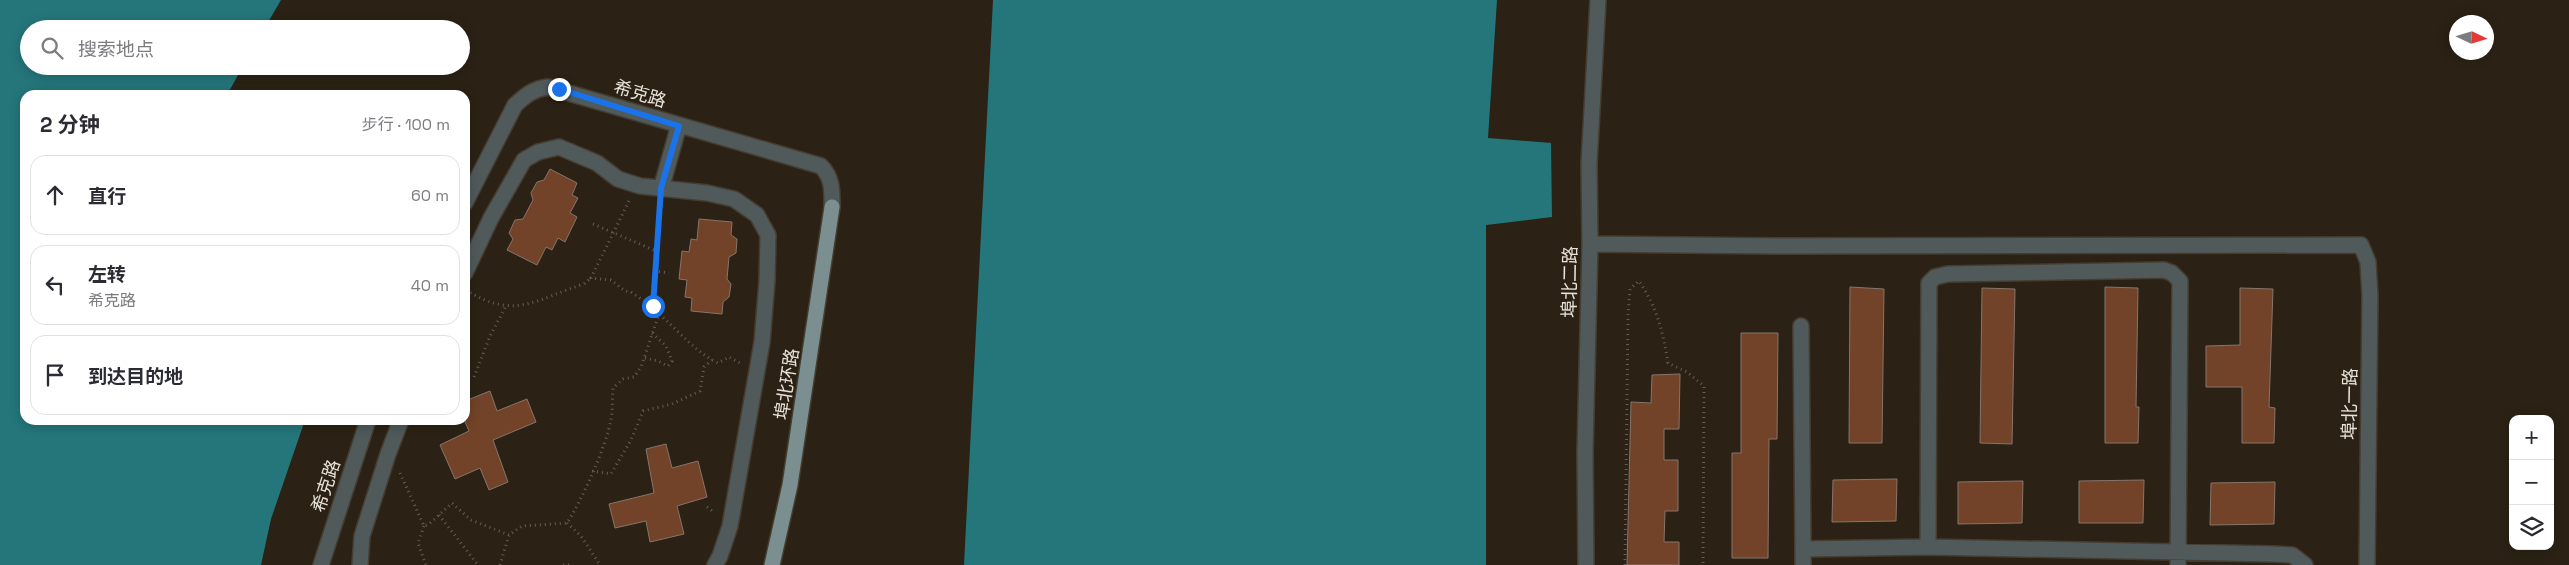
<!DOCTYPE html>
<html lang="zh">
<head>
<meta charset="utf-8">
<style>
	:root { --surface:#fff; --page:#f2f2f3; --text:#2b2b33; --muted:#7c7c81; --line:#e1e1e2 }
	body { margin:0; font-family:"Space Grotesk","Noto Sans SC",sans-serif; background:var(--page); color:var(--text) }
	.controls { position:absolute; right:15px; bottom:15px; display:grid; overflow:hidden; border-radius:10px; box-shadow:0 2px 12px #0003 }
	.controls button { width:45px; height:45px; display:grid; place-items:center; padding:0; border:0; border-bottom:1px solid var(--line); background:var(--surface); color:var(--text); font:25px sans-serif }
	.compass { position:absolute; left:2449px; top:15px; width:45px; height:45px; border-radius:50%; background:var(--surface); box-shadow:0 2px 12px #0003; rotate:94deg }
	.stop { position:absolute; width:15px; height:15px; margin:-11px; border:4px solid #1a73e8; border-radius:50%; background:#fff }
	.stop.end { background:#1a73e8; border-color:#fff; box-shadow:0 1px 5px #0008 }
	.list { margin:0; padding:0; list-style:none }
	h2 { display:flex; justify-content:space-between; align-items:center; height:65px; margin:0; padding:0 20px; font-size:21px }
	h2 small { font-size:16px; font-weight:400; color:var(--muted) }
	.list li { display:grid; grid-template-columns:32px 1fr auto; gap:15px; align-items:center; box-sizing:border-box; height:80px; margin:0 10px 10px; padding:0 10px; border:1px solid var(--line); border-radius:15px }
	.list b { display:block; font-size:19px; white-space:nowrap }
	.list p { margin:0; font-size:16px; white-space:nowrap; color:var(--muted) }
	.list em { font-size:16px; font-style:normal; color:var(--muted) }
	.icon { flex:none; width:28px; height:28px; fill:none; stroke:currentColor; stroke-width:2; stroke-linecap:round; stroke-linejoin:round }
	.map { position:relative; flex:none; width:2569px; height:565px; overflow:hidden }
	.search { position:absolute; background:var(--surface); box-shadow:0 2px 12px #0003; left:20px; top:20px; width:450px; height:55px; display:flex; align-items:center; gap:12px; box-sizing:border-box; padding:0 18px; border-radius:28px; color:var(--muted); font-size:19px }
	.panel { position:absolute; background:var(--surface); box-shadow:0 2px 12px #0003; left:20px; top:90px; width:450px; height:335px; border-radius:15px }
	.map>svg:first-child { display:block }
	.water { fill:#24767b }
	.building { fill:#724328; stroke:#86756b }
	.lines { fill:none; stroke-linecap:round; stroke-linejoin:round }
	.minor-casing { stroke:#453d31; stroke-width:18 }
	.major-casing { stroke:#453d31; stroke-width:18 }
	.path { stroke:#665e53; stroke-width:3; stroke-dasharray:1 4; stroke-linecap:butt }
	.minor { stroke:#505a5a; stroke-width:15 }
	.major { stroke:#7c8f90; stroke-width:15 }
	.route { stroke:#1a73e8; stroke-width:6 }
	.labels { text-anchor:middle; stroke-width:4; stroke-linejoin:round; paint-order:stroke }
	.street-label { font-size:18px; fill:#e8e2da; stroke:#2b2215 }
</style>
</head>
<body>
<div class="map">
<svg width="2569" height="565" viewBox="0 0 2569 565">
	<rect width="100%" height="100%" fill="#2b2215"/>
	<!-- water -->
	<path class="water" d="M0 0H281L264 29H29V66H243L227 95H25V420H305L271 519 261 565H0Z
		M993 0H1497L1488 138 1551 143 1552 217 1486 225V565H964Z"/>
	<!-- building -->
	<path class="building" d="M550 169 577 183 572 195 578 198 570 213 577 217 565 242 558 238 552 250 546 247 537 265 507 250 513 239 509 233 515 220 523 219 533 200 531 193 537 182 544 180Z
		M699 219 732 222 731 235 737 239 736 253 729 257 727 279 731 284 729 297 723 302 722 314 691 311 692 298 685 297 687 280 679 279 682 251 689 252 691 239 697 240Z
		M1850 287 1884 289 1882 443H1849Z
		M2105 287 2138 288 2136 407H2139L2138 443H2105Z
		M1982 288 2015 289 2012 444 1980 443Z
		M2240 288 2273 289 2269 407 2275 408 2274 443H2242V387H2206V346L2240 345Z
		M1741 333H1778L1777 439H1769L1768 558H1732V453H1741Z
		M1680 374 1679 429H1664V460H1678V511H1665L1664 542H1679V565H1627L1631 402 1651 403 1652 375Z
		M490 391 497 411 527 399 536 422 493 440 508 482 489 490 480 468 455 479 440 445 469 431 465 422V401Z
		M666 444 672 468 698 461 707 497 677 506 684 534 650 542 646 521 615 528 609 504 654 493 646 449Z
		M1897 479 1896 521 1832 522 1833 480Z
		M2144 480 2143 523H2079V481Z
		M2023 481 2022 523 1958 524V482Z
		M2275 482 2274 524 2210 525 2211 483Z"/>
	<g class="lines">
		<!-- minor casing -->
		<g class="minor-casing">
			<path id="minor" d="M661 189 679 125
				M465 203 515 105C526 95 533 89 548 87L821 166C833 178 832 192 832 207
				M1590 244 1777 246 2361 245 2368 262 2370 296 2367 565
				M465 273 491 218 524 160 538 152 559 147 597 163 618 179 640 186 707 193 734 199 757 215 768 235 767 281 762 342 730 526 720 556 715 565
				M1801 326 1803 549
				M1928 547 1929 283 1935 277 1948 274 2164 270 2172 273 2180 281 2178 565
				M321 565 368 420
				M360 565 362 536 388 454 401 420
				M1586 565 1585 453 1590 244 1589 164 1598 0
				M1803 565V549L1928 547 2273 554 2292 555 2305 565"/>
		</g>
		<!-- major casing -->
		<g class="major-casing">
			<path id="major" d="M772 565 790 485 832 207"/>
		</g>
		<!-- path -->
		<path class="path" d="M629 201 591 278 611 280 625 291 631 292 653 307
			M593 224 656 251
			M654 271 669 273
			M466 290C515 321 536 299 584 284L591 278
			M659 314 653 307V295L659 204
			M645 358 658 361 668 366 672 361 666 346 652 333
			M474 377 490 336 506 306
			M592 471 611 474 631 440 643 411 672 404 700 391 704 367 712 360
			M400 473 424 526 429 524 452 503 471 520 509 535
			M707 507 715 513
			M439 515 478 565
			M567 523 581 536 600 565
			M424 526 418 543 426 565
			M500 565 509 535 522 526 567 523C581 502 607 445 611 419 613 410 612 398 613 388L623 379 634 377 641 367 659 314C679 331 694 351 718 363L729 357 742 364
			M563 565H570
			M1625 565 1628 315 1630 289 1639 281C1657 307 1663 332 1668 363L1687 372 1704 386 1703 565"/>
		<!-- minor -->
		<use href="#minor" class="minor"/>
		<!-- major -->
		<use href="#major" class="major"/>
	</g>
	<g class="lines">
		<!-- route -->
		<path class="route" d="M559 89 679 126 661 188 653 306"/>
	</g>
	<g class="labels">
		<!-- street labels -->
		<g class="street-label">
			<text transform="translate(640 94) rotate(17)" y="6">希克路</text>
			<text transform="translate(1570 282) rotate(-89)" y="6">埠北二路</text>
			<text transform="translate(787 384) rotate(-81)" y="6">埠北环路</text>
			<text transform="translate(2350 404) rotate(-89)" y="6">埠北一路</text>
			<text transform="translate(326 486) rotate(-72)" y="6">希克路</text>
		</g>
	</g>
</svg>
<div class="controls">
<button>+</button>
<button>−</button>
<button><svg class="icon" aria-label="layers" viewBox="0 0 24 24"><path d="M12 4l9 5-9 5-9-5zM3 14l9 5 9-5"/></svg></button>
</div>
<svg class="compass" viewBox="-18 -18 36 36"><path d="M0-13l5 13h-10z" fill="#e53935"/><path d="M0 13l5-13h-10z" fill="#7c7c81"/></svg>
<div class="stop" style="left:653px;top:306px"></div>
<div class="stop end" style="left:559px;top:89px"></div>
<div class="search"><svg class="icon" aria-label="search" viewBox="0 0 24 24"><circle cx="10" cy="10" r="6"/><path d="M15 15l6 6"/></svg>搜索地点</div>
<section class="panel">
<h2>2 分钟<small>步行 · 100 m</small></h2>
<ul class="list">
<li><svg class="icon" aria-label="ahead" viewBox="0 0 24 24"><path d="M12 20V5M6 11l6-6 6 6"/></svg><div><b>直行</b></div><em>60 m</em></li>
<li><svg class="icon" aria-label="left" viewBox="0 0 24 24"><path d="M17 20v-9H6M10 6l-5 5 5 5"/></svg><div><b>左转</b><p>希克路</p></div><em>40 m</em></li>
<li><svg class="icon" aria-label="arrive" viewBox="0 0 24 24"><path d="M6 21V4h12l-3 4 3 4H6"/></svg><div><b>到达目的地</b></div></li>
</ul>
</section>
</div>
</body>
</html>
